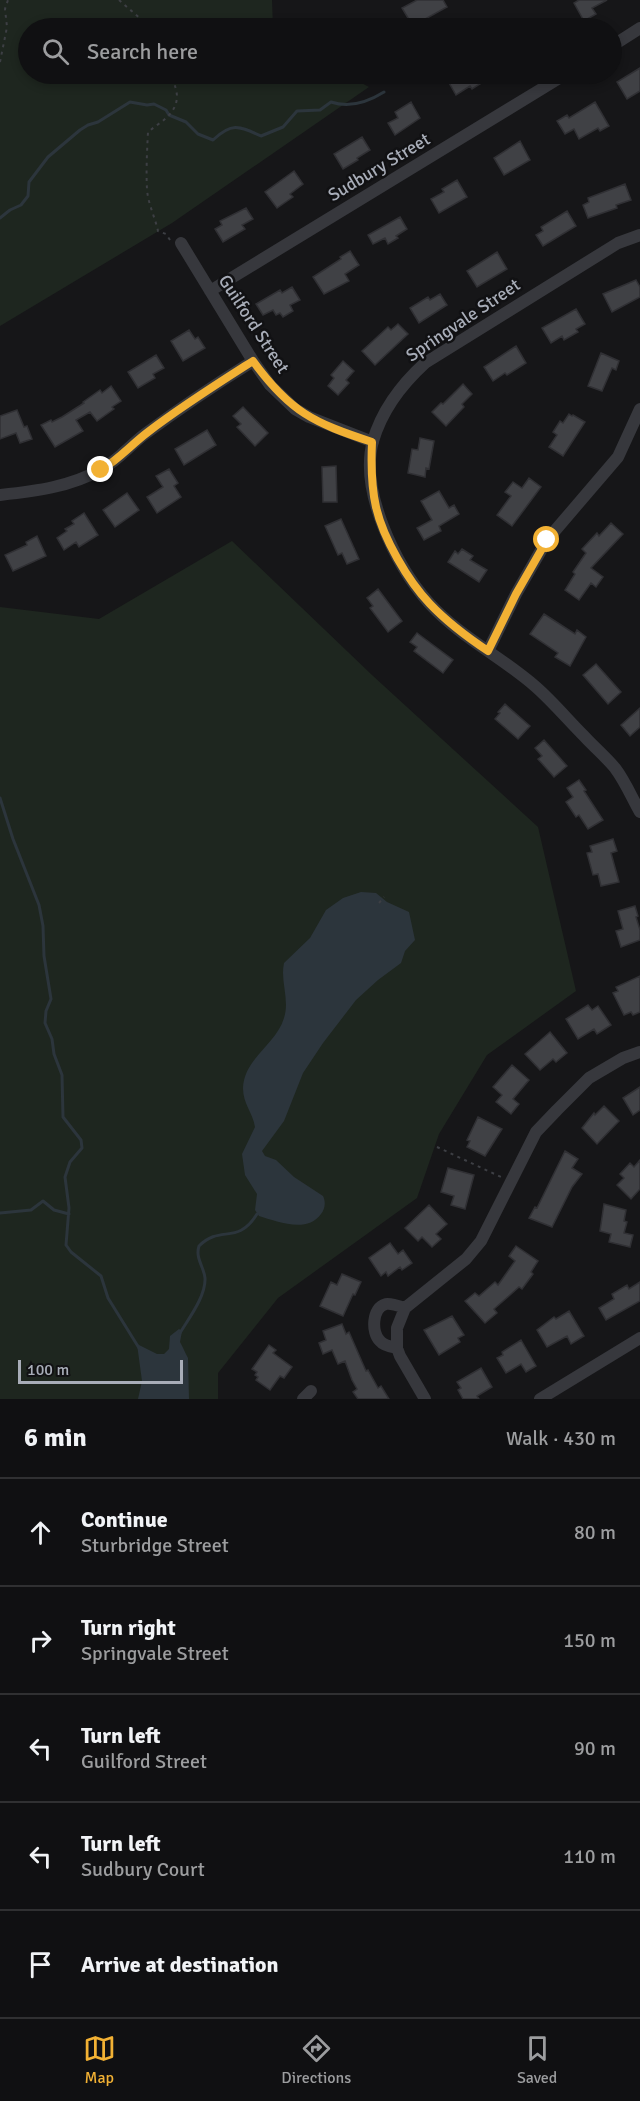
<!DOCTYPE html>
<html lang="en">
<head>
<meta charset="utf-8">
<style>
	:root { --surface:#101012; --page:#19191b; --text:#f1f3f6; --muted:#9c9d9f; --line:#303032; --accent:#f2b134 }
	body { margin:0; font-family:Signika,sans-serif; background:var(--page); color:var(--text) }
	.scale { position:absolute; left:18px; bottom:15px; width:165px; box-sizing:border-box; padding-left:6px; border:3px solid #a8adb8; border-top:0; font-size:16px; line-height:21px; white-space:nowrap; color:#a8adb8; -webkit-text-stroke:4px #111113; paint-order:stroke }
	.stop { position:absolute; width:18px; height:18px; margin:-14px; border:4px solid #f2b134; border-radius:50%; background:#fff }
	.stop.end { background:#f2b134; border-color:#fff; box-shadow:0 2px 6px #0008 }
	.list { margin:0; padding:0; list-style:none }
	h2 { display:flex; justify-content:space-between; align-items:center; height:78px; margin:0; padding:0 24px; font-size:26px }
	h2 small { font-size:20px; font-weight:400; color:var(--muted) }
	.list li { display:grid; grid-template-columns:39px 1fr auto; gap:18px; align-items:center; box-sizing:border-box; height:108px; padding:0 24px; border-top:2px solid var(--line) }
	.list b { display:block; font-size:22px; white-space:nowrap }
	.list p { margin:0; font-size:20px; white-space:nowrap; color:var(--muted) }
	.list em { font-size:20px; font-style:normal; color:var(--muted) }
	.icon { flex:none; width:33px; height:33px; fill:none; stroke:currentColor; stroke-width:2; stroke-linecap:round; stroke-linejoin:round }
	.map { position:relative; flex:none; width:640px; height:1399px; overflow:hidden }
	.search { position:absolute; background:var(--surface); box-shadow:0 3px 9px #0003; left:18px; right:18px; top:18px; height:66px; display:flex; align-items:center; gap:15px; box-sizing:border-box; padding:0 21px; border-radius:33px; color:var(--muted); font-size:22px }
	.sheet { height:618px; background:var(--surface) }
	nav { display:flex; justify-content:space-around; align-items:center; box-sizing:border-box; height:84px; border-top:2px solid var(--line); background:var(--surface); font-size:16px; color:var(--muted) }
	nav a { display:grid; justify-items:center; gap:3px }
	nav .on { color:var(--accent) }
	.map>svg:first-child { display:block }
	.green { fill:#1e261f }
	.water { fill:#2c353c }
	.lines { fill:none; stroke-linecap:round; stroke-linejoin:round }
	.stream { stroke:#2c353c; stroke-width:3 }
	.building { fill:#404145; stroke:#303034; stroke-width:1.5 }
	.path { stroke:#3d3f44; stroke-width:2; stroke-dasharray:3 4.5; stroke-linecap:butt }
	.minor { stroke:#37383d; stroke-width:12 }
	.route { stroke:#f2b134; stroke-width:8 }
	.labels { text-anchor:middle; stroke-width:5; stroke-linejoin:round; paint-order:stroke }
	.street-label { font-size:18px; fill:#a8adb8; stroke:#111113 }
</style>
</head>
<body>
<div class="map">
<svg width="640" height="1399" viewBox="0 0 640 1399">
	<rect width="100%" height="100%" fill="#161618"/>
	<!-- green -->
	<path class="green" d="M0 0H272L273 28H28V74H344L369 87 172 223 0 326Z
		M232 541 372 675 538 827 576 991 487 1055 439 1134 417 1198 278 1298 218 1373V1399H0V607L99 619Z"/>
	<!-- water -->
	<path class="water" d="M361 892 376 893 387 902 409 912 415 940 405 951 401 963 378 980 356 1000 323 1043 303 1073 284 1121 262 1151 265 1156 276 1160 294 1177 323 1196C326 1202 325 1209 321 1214 307 1234 276 1221 259 1216L255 1210 257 1194 245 1175 242 1154 255 1127C253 1113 243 1104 243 1088 244 1058 276 1045 284 1018 290 999 280 982 284 963L310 938 326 910 343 898Z
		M179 1329 182 1331 180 1342C183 1347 185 1353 188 1358L189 1399H138L142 1381 137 1344 157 1354H164L169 1349 170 1336Z"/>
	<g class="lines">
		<!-- stream -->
		<path class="stream" d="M0 218 10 210 21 205 28 196 29 182 48 157 80 130 88 125 98 122 130 102 147 105 154 104 166 110 169 115 186 122 198 134 213 140C232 122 239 126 261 136L283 127 297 111 320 110 331 102C349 108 368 102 384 92
			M0 798 13 839 39 905 43 926 44 956 51 999 46 1011 45 1023 52 1039 54 1054 62 1075 63 1117 81 1140 82 1148 70 1162 65 1177 69 1208 66 1245 71 1252 101 1276 108 1298 139 1348
			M0 1213 31 1210 43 1201 54 1210 69 1214
			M180 1333C189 1318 206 1296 205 1278 204 1267 195 1258 199 1246 221 1224 237 1246 257 1214"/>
	</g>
	<!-- building -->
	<path class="building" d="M417 0H443L447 7 409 28H383L408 18 402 8Z
		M579 0H607L592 8 596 14 584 21 574 3Z
		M640 68V91L627 99 617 82Z
		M461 74H478L483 82 472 89 470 86 456 95 448 81Z
		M411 102 420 118 395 135 388 123 398 118 395 112Z
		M595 102 609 126 600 131 598 128 579 139 574 129 565 134 557 121 567 115 569 118Z
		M362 137 370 150 357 158 358 160 343 169 334 154Z
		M520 141 530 160 504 175 494 158Z
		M294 171 303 184 290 194 293 197 277 208 265 192Z
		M457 180 467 197 439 213 431 199 444 192 442 189Z
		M625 184 631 200 616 205 617 208 588 218 583 205 589 202 588 198Z
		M246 208 253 219 242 225 245 229 223 242 215 229 222 225 220 221Z
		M567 211 576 226 543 246 536 235 543 231 541 227Z
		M400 217 407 229 396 236 398 238 388 244 385 238 373 244 368 235Z
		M350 251 359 265 345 274 349 281 324 294 313 277 341 259 340 257Z
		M497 252 507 269 477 287 467 271Z
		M636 280 640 287V297L612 312 603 294Z
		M292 287 300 300 290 305 293 311 283 317 280 313 276 315 273 310 263 315 256 304 280 290 282 293Z
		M440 294 447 305 419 323 410 308 428 297 430 300Z
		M576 309 585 324 576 329 578 332 564 340 562 336 551 343 542 328Z
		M398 324 408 334 375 365 362 351 388 327 391 330Z
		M189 330 195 339 198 337 205 348 183 361 171 341Z
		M516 346 526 363 507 375 505 373 493 381 484 367Z
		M601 353 619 361 616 370 612 368 602 391 588 386Z
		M156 355 164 368 153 374 155 378 138 388 128 372Z
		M343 361 354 371 346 380 349 383 338 395 328 386 334 378 331 375Z
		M463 384 472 394 462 404 464 407 446 426 432 412 441 403 443 404Z
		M111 386 121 401 112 407 114 409 97 421 90 412 76 420 83 431 55 447 41 425 51 420 52 422 62 417 84 403 83 402 100 390 102 393Z
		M243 407 268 433 255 446 237 427 241 424 233 416Z
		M17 410 24 427 27 426 32 439 20 443 16 433 0 439V416Z
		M569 414 572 416 573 415 585 422 563 456 549 447 557 435 553 432 560 421 563 423Z
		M207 430 216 445 184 465 175 449Z
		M420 438 434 441 429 469 426 468 425 477 408 473 412 449 418 450Z
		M336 466 337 502H323L322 467Z
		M169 469 178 483 174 486 181 497 157 513 147 497 163 487 156 476Z
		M529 478 541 487 512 526 497 515 511 496 505 492 513 482 522 488Z
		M439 491 449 508 454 505 459 514 439 526 441 531 424 540 417 528 432 520 421 501Z
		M127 493 139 510 115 527 103 510Z
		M84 513 98 535 79 547 76 542 64 550 57 538 67 531 65 529 74 524 72 521Z
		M341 519 359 559 347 564 342 553 338 555 325 526Z
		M611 523 623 534 591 568 603 577 596 587 591 583 579 600 565 590 575 574 573 572 586 553 582 549 597 533 599 536Z
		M37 536 46 556 13 571 5 555 27 545 26 542Z
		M462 549 473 556 470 560 487 570 479 582 448 562 455 551 458 554Z
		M378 589 402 621 388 632 370 608 373 606 367 598Z
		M544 614 575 634 577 630 586 637 570 666 555 657 558 653 530 634Z
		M417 633 453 660 443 673 414 651 417 647 410 642Z
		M596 664 621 692 608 704 583 675Z
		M505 704 530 726 518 739 495 719 500 713 498 712Z
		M640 708V727L630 736 621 725Z
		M544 740 567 766 554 777 538 759 542 756 535 748Z
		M579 780 586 790 584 791 603 820 588 829 579 815 576 817 566 802 573 797 567 788Z
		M613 839 617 851 611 853 619 882 601 886 598 874 593 875 587 853 592 852 590 846Z
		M635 906 638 916 636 917 640 930V940L621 947 616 931 623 929 618 911Z
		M640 976V1012L633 1015 631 1012 624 1015 613 993 618 991 616 987Z
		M588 1005 592 1010 598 1006 611 1025 597 1034 594 1029 578 1039 566 1019Z
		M550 1032 567 1053 556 1062 553 1059 540 1070 525 1054Z
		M512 1065 529 1080 513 1099 519 1104 511 1114 496 1102 502 1095 493 1087Z
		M640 1087V1110L633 1115 623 1098Z
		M604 1106 619 1121 597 1144 582 1128 594 1113 595 1115Z
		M478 1117 502 1129 485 1156 467 1147 470 1141 467 1140Z
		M565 1151 578 1159 572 1168 582 1174 572 1187 552 1227 529 1218 535 1207 537 1208Z
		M640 1160V1189L631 1199 617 1185 624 1178 620 1174 630 1163 634 1167Z
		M448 1168 474 1175 465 1209 451 1205 454 1196 441 1192Z
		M604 1204 626 1210 624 1221 627 1222 624 1233 633 1235 630 1247 609 1242 611 1234 600 1231Z
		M429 1205 447 1224 436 1234 441 1239 432 1247 422 1237 418 1241 405 1228Z
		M390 1243 398 1254 403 1250 412 1263 402 1270 400 1267 388 1276 386 1272 381 1276 369 1258Z
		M516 1246 538 1261 531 1272 533 1274 522 1289 519 1287 494 1309 497 1313 485 1323 465 1301 475 1293 479 1296 495 1282 498 1285 515 1261 509 1256Z
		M342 1274 361 1282 355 1295 353 1294 343 1316 320 1306 331 1282 337 1285Z
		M640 1282V1301L606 1320 599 1308 614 1299 612 1294 627 1285 629 1289Z
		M569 1311 584 1336 571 1344 567 1336 547 1347 537 1330 554 1317 556 1319Z
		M452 1316 464 1335 458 1338 460 1342 439 1355 424 1330Z
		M342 1324 346 1334 349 1332 366 1371 368 1370 378 1388 381 1386 389 1399H358L353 1392 357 1389 352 1380 345 1361 338 1364 332 1350 323 1354 319 1343 326 1340 323 1331Z
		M521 1340 536 1366 526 1372 521 1364 506 1373 497 1358 503 1355 502 1352Z
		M269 1345 276 1350 273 1353 292 1367 284 1378 280 1376 270 1390 256 1380 258 1377 255 1375 257 1372 252 1369Z
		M481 1368 492 1387 477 1396 479 1399H463L458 1390 461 1388 457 1382Z"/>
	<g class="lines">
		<!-- path -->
		<path class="path" d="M119 0 151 28
			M0 62 7 27 5 9 8 0
			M170 240 166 234 158 231C155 217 148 204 147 189 146 171 147 151 148 132 160 122 176 115 177 97 177 90 173 81 172 74
			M379 903 384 897
			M437 1147 501 1177"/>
		<!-- minor -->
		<path class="minor" d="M612 46 640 28
			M640 235 618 243 425 363C402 384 382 410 373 441 359 491 396 566 429 603 460 637 502 657 536 687 553 702 568 720 584 736 594 747 606 757 615 768 625 781 632 798 640 812
			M181 243 253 361 270 385 295 409 309 417 373 442
			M210 291 566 74
			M0 495C36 491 70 487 102 469 119 460 130 445 145 434 180 408 216 384 253 361
			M488 651 516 594 547 540 618 457 640 409
			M397 1348C392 1347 384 1346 380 1341 371 1333 372 1307 386 1304 391 1303 399 1306 405 1308
			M303 1399 311 1391
			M425 1399 400 1356 397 1348V1328L405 1308 466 1259 481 1241 536 1132 557 1110 589 1078 623 1058 640 1052
			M540 1399 640 1338"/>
	</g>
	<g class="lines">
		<!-- route -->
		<path class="route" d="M101 470C119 459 132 444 148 432 182 406 217 384 253 361 290 412 314 423 372 442 371 464 371 485 376 507 383 538 408 581 430 604 447 622 467 637 488 651L516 594 547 540"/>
	</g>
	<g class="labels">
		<!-- street labels -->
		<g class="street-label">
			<text transform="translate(379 167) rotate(-31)" y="6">Sudbury Street</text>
			<text transform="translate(463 320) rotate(-34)" y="6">Springvale Street</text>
			<text transform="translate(254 324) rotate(57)" y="6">Guilford Street</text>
		</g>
	</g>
</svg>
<div class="scale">100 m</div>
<div class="stop" style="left:547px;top:540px"></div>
<div class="stop end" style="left:101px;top:470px"></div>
<div class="search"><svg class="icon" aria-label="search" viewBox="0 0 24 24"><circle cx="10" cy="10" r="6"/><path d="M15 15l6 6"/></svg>Search here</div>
</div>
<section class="sheet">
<h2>6 min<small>Walk · 430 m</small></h2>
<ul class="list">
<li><svg class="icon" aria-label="ahead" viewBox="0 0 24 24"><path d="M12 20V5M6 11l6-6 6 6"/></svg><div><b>Continue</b><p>Sturbridge Street</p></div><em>80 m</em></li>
<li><svg class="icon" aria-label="right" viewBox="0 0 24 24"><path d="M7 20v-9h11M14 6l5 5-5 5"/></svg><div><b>Turn right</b><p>Springvale Street</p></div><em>150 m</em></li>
<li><svg class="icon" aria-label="left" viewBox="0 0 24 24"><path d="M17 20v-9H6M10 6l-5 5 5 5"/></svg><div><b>Turn left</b><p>Guilford Street</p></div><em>90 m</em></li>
<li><svg class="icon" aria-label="left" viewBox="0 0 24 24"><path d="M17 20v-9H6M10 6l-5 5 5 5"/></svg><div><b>Turn left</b><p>Sudbury Court</p></div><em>110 m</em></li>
<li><svg class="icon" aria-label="arrive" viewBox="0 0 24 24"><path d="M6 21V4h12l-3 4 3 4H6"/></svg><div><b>Arrive at destination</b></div></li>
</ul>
</section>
<nav>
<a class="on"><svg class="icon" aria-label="map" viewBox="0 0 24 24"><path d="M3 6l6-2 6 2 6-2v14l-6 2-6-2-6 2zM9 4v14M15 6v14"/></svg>Map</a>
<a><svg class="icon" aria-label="directions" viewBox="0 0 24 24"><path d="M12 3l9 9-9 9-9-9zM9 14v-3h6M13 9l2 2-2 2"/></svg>Directions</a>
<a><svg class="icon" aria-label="saved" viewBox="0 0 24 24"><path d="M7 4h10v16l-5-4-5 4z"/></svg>Saved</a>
</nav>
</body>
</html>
